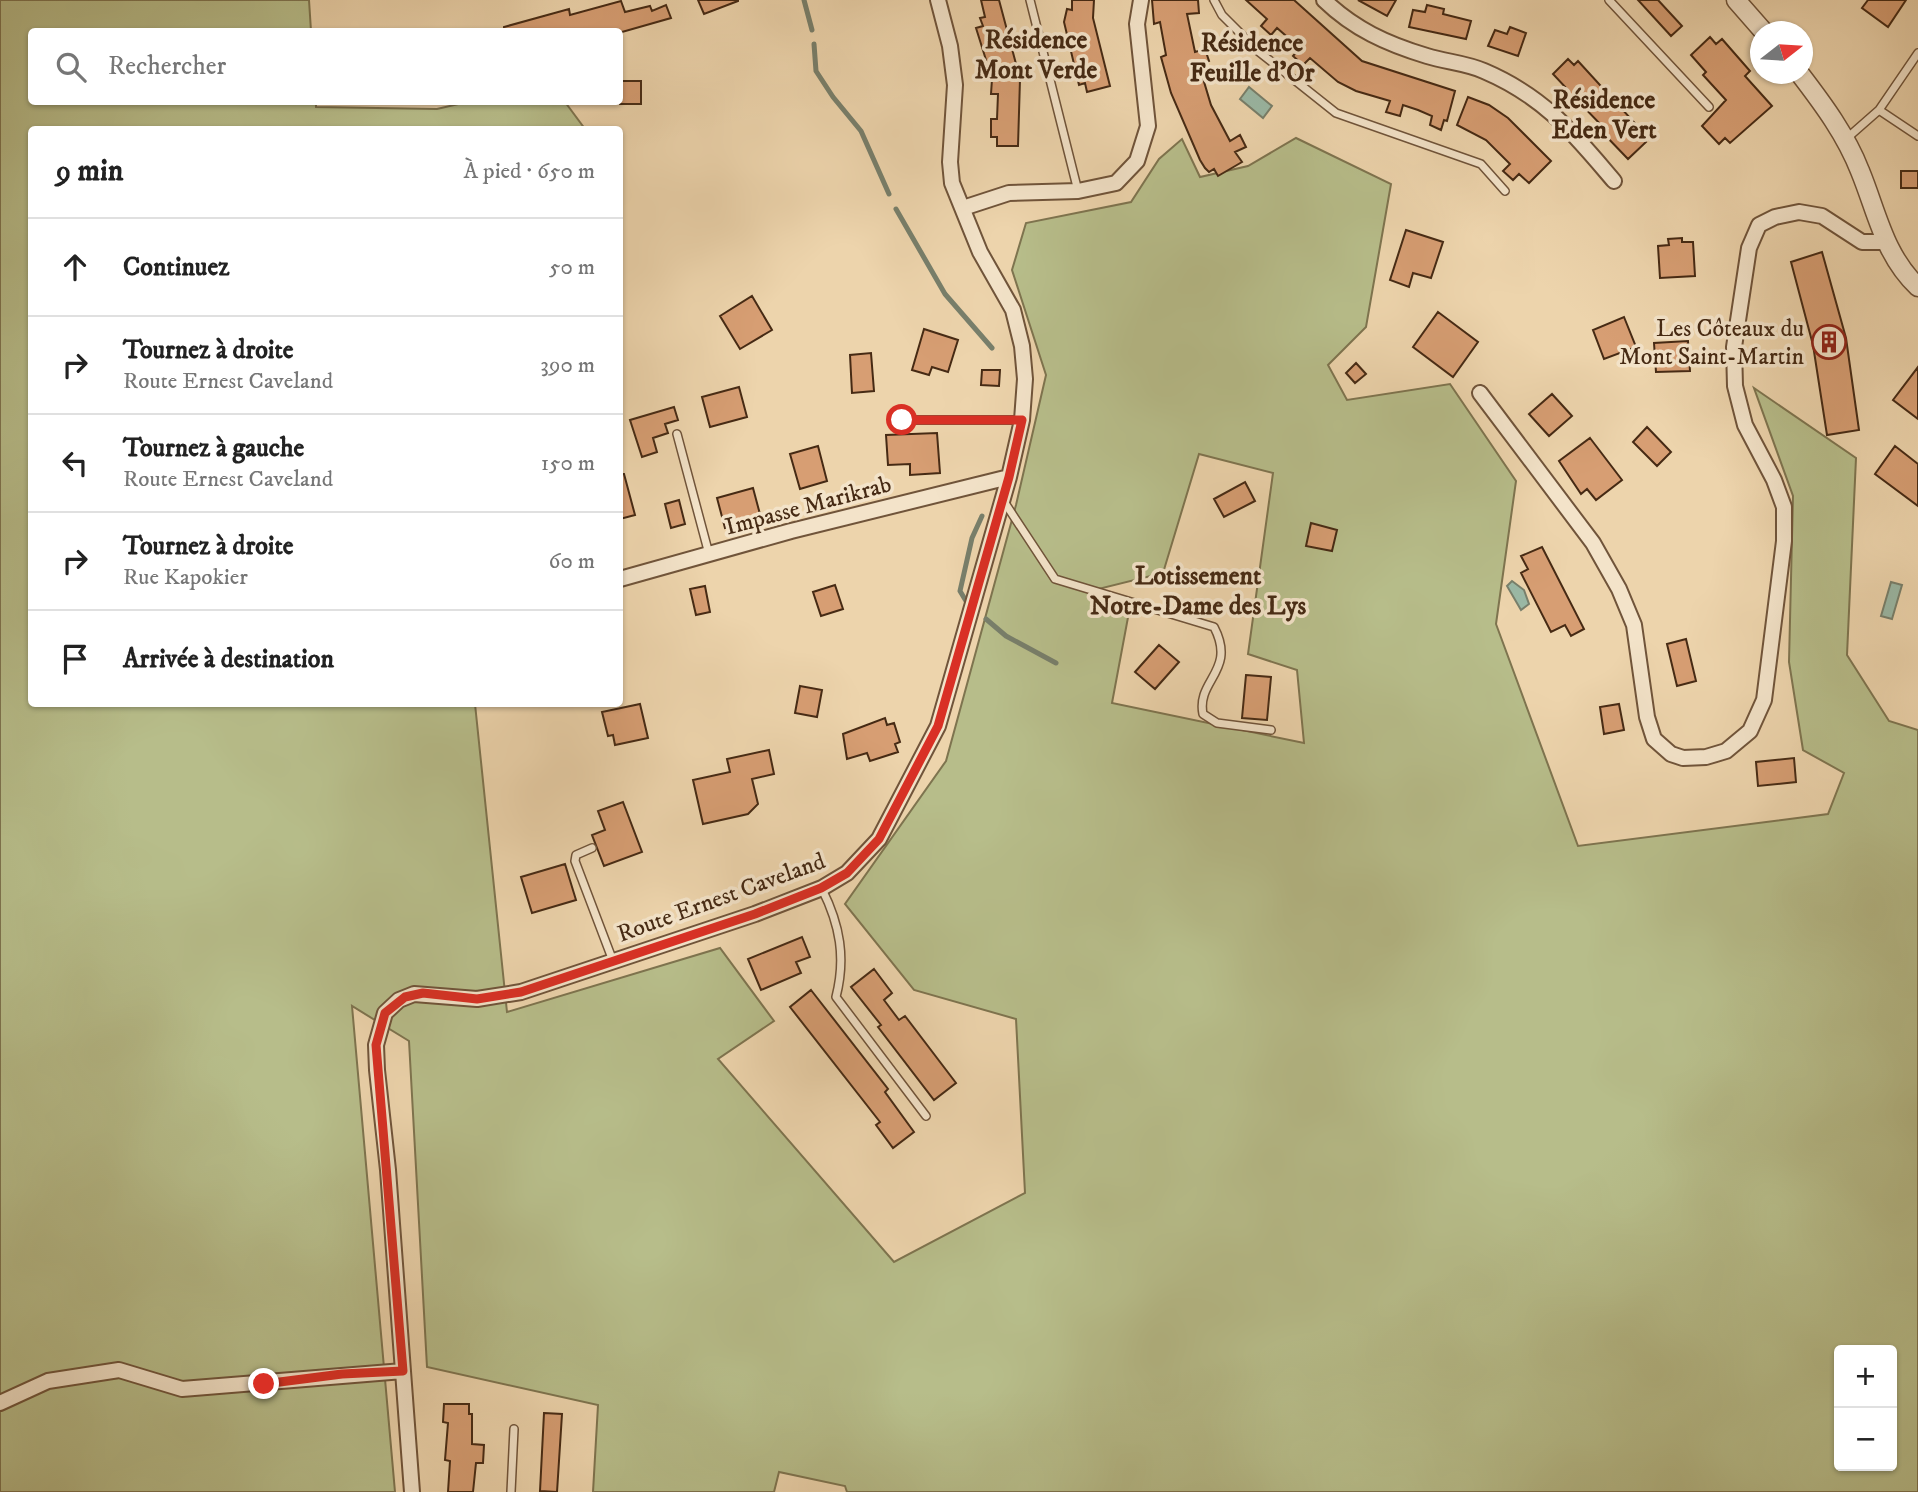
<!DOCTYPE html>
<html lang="fr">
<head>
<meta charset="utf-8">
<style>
	:root { --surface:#fff; --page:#f2f2f2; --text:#222; --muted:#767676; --line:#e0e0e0 }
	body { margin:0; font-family:"IM FELL DW Pica",serif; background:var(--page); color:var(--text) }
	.controls { position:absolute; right:21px; bottom:21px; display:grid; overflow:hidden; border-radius:7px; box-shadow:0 2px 5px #0004 }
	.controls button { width:63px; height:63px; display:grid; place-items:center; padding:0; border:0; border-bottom:2px solid var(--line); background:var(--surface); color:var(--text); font:35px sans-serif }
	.compass { position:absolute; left:1750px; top:21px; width:63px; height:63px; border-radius:50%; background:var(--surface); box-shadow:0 2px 5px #0004; rotate:73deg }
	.stop { position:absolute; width:21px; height:21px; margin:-16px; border:5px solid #d93025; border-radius:50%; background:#fff }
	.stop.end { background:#d93025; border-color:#fff; box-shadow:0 2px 7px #0008 }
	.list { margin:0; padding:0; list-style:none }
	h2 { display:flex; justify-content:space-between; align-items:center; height:91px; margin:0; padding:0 28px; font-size:30px }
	h2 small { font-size:23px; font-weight:400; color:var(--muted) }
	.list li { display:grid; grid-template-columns:46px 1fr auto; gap:21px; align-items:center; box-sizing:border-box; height:98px; padding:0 28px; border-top:2px solid var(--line) }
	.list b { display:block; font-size:26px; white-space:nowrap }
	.list p { margin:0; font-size:23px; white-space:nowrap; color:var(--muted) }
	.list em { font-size:23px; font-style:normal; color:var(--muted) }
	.icon { flex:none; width:38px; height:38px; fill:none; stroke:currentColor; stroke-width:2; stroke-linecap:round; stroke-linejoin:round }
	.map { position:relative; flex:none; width:1918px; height:1492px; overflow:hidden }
	.search { position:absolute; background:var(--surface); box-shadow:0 2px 5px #0004; left:28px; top:28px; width:595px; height:77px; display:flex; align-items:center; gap:18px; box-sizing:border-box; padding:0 24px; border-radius:7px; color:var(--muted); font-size:26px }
	.panel { position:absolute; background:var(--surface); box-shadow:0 2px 5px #0004; left:28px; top:126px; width:595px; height:581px; border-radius:7px }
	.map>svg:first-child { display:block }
	.green { fill:#b7bd8a; stroke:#7e744f; stroke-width:2; fill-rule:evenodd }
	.water { fill:#9ab8a5; stroke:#787f6b; stroke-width:2 }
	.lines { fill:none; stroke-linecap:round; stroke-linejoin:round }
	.stream { stroke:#787f6b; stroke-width:5 }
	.building { fill:#d79e73; stroke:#462a14; stroke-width:2 }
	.service-casing { stroke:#70543a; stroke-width:10 }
	.minor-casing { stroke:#70543a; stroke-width:18 }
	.tertiary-casing { stroke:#70543a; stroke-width:21 }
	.service { stroke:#f3e3c9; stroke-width:7 }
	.minor { stroke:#f3e3c9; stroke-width:14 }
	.tertiary { stroke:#f3e3c9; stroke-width:18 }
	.route { stroke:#d93025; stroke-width:9 }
	.labels { text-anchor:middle; stroke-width:7; stroke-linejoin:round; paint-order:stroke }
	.poi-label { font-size:24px; fill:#462a14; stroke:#f3e3c9; text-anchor:end }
	.street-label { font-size:24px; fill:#462a14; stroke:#f3e3c9 }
	.neighbourhood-label { font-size:26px; font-weight:bold; fill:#462a14; stroke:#f3e3c9 }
</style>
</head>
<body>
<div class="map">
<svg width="1918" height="1492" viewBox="0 0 1918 1492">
	<rect width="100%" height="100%" fill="#edd4ac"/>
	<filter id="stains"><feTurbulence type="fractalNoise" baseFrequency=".00286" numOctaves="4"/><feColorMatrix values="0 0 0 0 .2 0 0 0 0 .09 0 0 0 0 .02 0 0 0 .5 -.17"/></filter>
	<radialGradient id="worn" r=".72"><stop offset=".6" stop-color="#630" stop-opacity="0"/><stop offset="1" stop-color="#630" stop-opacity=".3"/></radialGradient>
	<!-- green -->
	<path class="green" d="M0 0H309L311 31 32 32V102H316V107L437 109 467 102H565L585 129 32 130V704H475L507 1012 720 948 774 1021 718 1059 894 1262 1025 1193 1016 1019 914 990 845 904 946 761 1016 505 1046 375 1012 270 1026 223 1131 202 1159 159 1182 139 1200 177 1248 166 1296 138 1391 184 1366 327 1328 365 1347 400 1450 384 1516 481 1496 624 1578 846 1828 814 1844 773 1803 750 1789 662 1793 496 1754 388 1856 458 1847 655 1889 721 1918 730V1492H847L845 1486 779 1472 774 1492H593L598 1405 427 1367 409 1041 352 1006 395 1492H0ZM1199 454 1273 473 1248 654 1297 670 1304 743 1112 703 1129 612 1090 591 1163 573ZM1839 1350H1892V1466H1839Z"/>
	<!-- water -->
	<path class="water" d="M1249 87 1272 106 1263 118 1240 99Z
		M1512 581 1524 590 1529 604 1521 610 1507 586Z
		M1891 582 1902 585 1892 619 1881 616Z"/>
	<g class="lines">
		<!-- stream -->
		<path class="stream" d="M804 0 812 30
			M814 44 816 71 833 97 861 131 889 194
			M896 209 945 294 992 348
			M966 601 960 591 972 538 982 516
			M986 619 1006 636 1056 663"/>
	</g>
	<!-- building -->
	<path class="building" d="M698 0H738V1L704 14Z
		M981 0H999L1020 79 1018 146H997V137H991V119H997L998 94H991L992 79 976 28 983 26 980 18 985 17Z
		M1072 0H1094L1093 18 1110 86 1087 92 1085 83 1079 85 1064 22 1067 9 1072 10Z
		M1152 0H1198L1199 13 1187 14 1195 52 1205 49 1209 61 1199 65 1211 105 1230 141 1240 135 1246 147 1235 152 1242 162 1218 176 1214 169 1209 172 1205 168 1200 160 1171 93 1161 57 1166 55 1160 22 1154 24Z
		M1246 0H1294L1362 61 1455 91 1447 121 1444 120 1441 130 1430 125 1432 116 1418 110 1403 105 1400 116 1386 112 1390 101 1356 91 1338 82 1310 58 1303 65 1293 56 1300 48 1277 28 1271 35 1261 26 1267 19Z
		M1358 0H1396L1387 16Z
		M1638 0H1658L1682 26 1671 36Z
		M1868 0H1906L1888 27 1862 8Z
		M621 1 625 12 650 6 652 11 666 5 671 18 622 32H504V27L569 9 570 15Z
		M1427 5 1444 9 1443 14 1471 21 1466 39 1409 27 1413 10 1425 12Z
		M1510 27 1526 33 1518 56 1488 46 1495 30 1507 34Z
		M1710 37 1716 44 1722 39 1750 71 1745 76 1772 106 1730 143 1725 138 1719 144 1702 126 1726 100 1703 75 1706 72 1691 55Z
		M1568 59 1574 65 1578 61 1643 132 1639 135 1646 142 1628 159 1603 133 1606 130 1577 100 1575 103 1566 93 1569 91 1553 74Z
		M620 81H641V104H620Z
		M1468 97 1489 105 1508 118 1551 161 1529 183 1519 174 1513 180 1503 171 1510 164 1486 140 1457 125Z
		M1901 171H1918V188H1901Z
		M1406 230 1443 242 1431 278 1413 273 1409 287 1390 280Z
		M1682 238V242H1693L1695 276 1660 278 1658 246 1669 245 1668 239Z
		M1822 252 1846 338 1859 430 1827 435 1813 345 1791 262Z
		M752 296 772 330 740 349 720 316Z
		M1438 312 1478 342 1453 377 1413 347Z
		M1624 317 1636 347 1604 359 1593 330Z
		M924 329 958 340 948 372 932 367 929 375 912 370Z
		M1688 341 1690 371 1656 372 1654 343Z
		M871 353 874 391 852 393 850 355Z
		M1356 363 1366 374 1355 383 1346 373Z
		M1918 367V419L1893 400Z
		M982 370H1000L999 386 981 385Z
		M739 387 747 417 710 427 702 397Z
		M1552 394 1572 416 1549 436 1529 414Z
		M674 407 678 420 665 424 668 433 653 438 657 452 642 457 630 420Z
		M1647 427 1671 452 1657 466 1633 442Z
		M937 433 940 473 910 475V464L888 465 886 435Z
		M1590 438 1622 480 1596 500 1587 489 1581 494 1559 461Z
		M818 446 827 481 800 489 790 454Z
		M1895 446 1918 464V506L1875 474Z
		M620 474H624L635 515 620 519Z
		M1245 482 1255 501 1224 517 1214 499Z
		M753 488 761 518 725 528 717 498Z
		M679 500 685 524 671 528 665 504Z
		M1311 523 1337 530 1332 551 1306 546Z
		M1542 547 1584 629 1571 636 1565 625 1551 632 1521 573 1528 569 1521 556Z
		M835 585 843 609 821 616 813 592Z
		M705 586 710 612 696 615 690 589Z
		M1686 639 1696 681 1677 686 1667 644Z
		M1159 645 1179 662 1155 689 1135 672Z
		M1246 675 1271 677 1267 720 1242 718Z
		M800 686 822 690 817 717 795 713Z
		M640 704 648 738 615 745 613 735 608 736 602 712Z
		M1619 704 1624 730 1604 734 1600 707Z
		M885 718 887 725 894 723 900 742 895 744 898 752 870 761 867 753 847 759 843 734Z
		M769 750 774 774 752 779 758 804 748 814 703 824 693 780 730 772 727 759Z
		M1794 758 1796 782 1758 786 1756 762Z
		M623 802 642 852 604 866 592 835 605 830 598 811Z
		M565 864 576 900 532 913 521 877Z
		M802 937 810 957 796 962 801 973 761 990 748 959Z
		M874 969 892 993 884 1000 899 1020 905 1016 956 1083 934 1100 878 1027 881 1025 851 987Z
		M811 990 888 1089 885 1092 914 1132 893 1148 876 1125 880 1122 790 1007Z
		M444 1404H469V1414H472V1444L484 1445 483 1463H476L473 1492H448L450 1461 445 1460 448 1423 443 1422Z
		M544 1413 562 1414 557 1492 540 1491Z"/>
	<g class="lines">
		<!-- service casing -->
		<g class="service-casing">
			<path id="service" d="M1030 0 1078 191
				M1214 0 1222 15 1258 51 1336 113 1481 164 1505 191
				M1609 0 1709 107
				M1879 110 1918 136
				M1846 139 1879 110 1918 53
				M902 420H1022
				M677 434 709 554
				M1003 500 1055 579 1214 627C1237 671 1196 680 1203 714L1217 723 1271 730
				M592 848 576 855 575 861 613 961
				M822 889C840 925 846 958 836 997L926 1116
				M511 1492 514 1429"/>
		</g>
		<!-- minor casing -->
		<g class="minor-casing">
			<path id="minor" d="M1324 0C1354 29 1387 44 1427 56 1446 62 1466 63 1484 71 1545 97 1573 133 1614 181
				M963 208 1009 193 1078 191 1116 183 1137 161 1148 126 1137 24 1141 0
				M1480 393 1593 543 1619 589 1634 625 1647 717 1654 739 1671 754 1683 758 1706 757 1726 751 1750 731 1764 700 1784 541V507L1774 480 1745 425 1735 386 1734 347 1749 248 1759 225 1775 217 1799 212 1822 216 1862 242H1885
				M620 579 791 531 1009 477
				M0 1403 48 1381 119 1370 182 1389 403 1371
				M412 1492 388 1170 377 1070 376 1045 385 1013 399 1000 414 994 477 999 521 992 755 914 822 888 847 873 879 839 938 726 1009 477 1022 420 1025 379 1022 346 1013 310 980 252 952 183 950 162 955 85 950 46 938 0"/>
		</g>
		<!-- tertiary casing -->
		<g class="tertiary-casing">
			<path id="tertiary" d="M1736 0 1764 32
				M1800 74C1823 104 1846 135 1860 171 1877 212 1884 255 1918 287"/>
		</g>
		<!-- service -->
		<use href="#service" class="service"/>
		<!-- minor -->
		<use href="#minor" class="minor"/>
		<!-- tertiary -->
		<use href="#tertiary" class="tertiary"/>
	</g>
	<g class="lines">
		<!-- route -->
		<path class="route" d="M264 1384 342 1374 403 1371 376 1045 385 1013 405 997 423 993 477 999 521 992 755 914 821 888 847 873 879 839 938 726 1009 477 1022 420H902"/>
	</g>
	<!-- icons -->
	<defs>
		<g id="building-ring" transform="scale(1.75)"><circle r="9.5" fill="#f3e3c9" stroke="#8f2418" stroke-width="1.5"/><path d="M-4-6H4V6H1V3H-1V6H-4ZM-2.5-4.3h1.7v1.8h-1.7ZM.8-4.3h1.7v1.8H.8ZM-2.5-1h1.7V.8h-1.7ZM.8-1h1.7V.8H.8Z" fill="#8f2418"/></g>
	</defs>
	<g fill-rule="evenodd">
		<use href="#building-ring" x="1829" y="342"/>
	</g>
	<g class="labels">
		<!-- poi labels -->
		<g class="poi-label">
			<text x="1804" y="336">Les Côteaux du<tspan x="1804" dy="28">Mont Saint-Martin</tspan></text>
		</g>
		<!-- street labels -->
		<g class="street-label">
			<text transform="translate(808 505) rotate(-15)" y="8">Impasse Marikrab</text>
			<text transform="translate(721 897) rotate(-20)" y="8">Route Ernest Caveland</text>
		</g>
		<!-- neighbourhood labels -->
		<g class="neighbourhood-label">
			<text x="1036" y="48">Résidence<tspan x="1036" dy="30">Mont Verde</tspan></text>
			<text x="1252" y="51">Résidence<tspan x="1252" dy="30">Feuille d'Or</tspan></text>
			<text x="1604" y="108">Résidence<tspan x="1604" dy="30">Eden Vert</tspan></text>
			<text x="1198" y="584">Lotissement<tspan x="1198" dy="30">Notre-Dame des Lys</tspan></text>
		</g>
	</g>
	<rect width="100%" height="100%" filter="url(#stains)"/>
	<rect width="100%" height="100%" fill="url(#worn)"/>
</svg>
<div class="controls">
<button>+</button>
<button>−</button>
</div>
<svg class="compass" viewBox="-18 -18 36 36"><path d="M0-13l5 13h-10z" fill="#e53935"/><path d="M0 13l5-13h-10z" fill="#767676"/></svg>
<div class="stop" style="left:902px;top:420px"></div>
<div class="stop end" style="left:264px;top:1384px"></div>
<div class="search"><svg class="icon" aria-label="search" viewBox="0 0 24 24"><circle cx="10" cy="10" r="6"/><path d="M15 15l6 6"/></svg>Rechercher</div>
<section class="panel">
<h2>9 min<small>À pied · 650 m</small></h2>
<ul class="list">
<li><svg class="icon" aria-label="ahead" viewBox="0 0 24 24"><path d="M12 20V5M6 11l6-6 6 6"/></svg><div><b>Continuez</b></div><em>50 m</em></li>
<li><svg class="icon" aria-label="right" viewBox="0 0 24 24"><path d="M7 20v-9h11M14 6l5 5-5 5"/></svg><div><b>Tournez à droite</b><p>Route Ernest Caveland</p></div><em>390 m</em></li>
<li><svg class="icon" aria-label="left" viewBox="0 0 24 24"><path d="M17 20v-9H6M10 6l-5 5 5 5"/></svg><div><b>Tournez à gauche</b><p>Route Ernest Caveland</p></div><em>150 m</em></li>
<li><svg class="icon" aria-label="right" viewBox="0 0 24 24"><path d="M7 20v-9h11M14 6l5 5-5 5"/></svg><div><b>Tournez à droite</b><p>Rue Kapokier</p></div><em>60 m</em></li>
<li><svg class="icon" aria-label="arrive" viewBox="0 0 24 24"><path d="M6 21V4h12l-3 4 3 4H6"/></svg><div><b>Arrivée à destination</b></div></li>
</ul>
</section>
</div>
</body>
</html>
